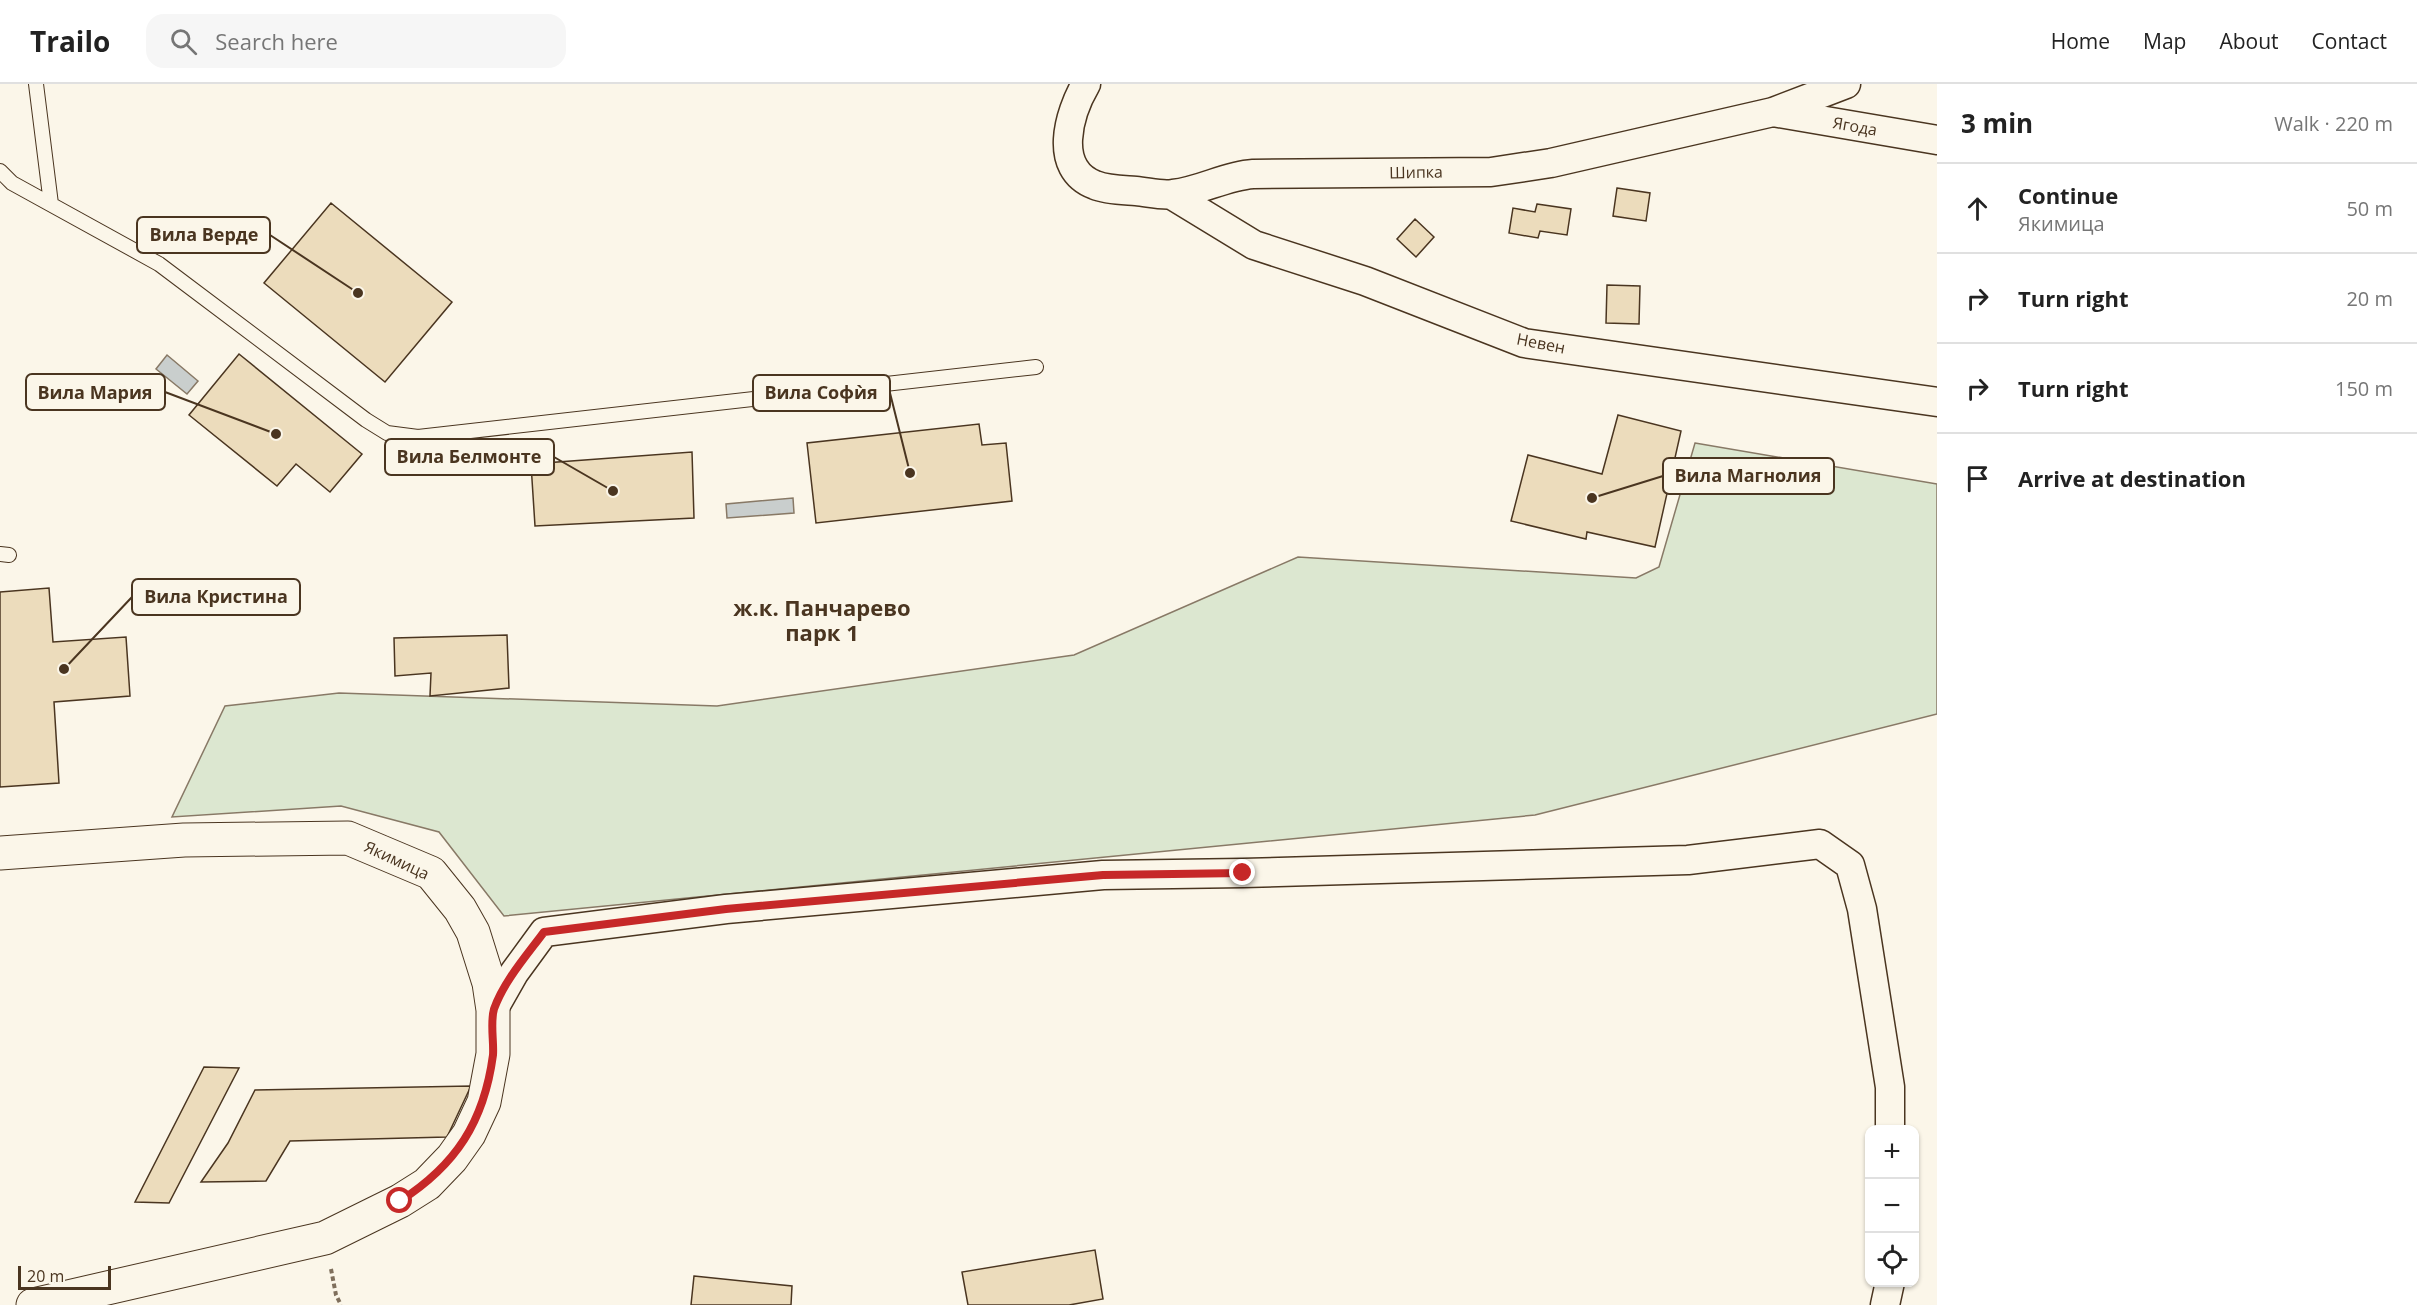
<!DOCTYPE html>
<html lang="en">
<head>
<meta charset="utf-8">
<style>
	:root { --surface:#fff; --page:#f6f6f6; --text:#222; --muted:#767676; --line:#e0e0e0 }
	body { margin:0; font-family:"Open Sans",sans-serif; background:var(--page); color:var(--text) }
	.controls { position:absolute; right:18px; bottom:18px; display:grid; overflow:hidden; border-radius:12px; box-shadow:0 2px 4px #0004 }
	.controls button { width:54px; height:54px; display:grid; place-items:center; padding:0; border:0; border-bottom:2px solid var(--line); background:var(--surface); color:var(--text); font:30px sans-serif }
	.scale { position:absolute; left:18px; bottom:15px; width:93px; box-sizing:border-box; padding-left:6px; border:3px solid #4a3520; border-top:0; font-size:16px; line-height:21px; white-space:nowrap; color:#4a3520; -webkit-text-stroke:4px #fbf6e9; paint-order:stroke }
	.stop { position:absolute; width:18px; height:18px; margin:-14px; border:4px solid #c62828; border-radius:50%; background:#fff }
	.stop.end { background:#c62828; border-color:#fff; box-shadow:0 2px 6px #0008 }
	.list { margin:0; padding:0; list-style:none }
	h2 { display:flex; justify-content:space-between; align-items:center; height:78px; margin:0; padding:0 24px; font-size:26px }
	h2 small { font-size:20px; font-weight:400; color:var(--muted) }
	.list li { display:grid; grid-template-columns:39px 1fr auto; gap:18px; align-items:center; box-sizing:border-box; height:90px; padding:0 24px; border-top:2px solid var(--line) }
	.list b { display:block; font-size:22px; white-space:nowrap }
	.list p { margin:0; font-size:20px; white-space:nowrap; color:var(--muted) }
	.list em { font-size:20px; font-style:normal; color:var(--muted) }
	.icon { flex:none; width:33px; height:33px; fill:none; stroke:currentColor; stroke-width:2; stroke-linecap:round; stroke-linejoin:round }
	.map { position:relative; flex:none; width:1937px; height:1221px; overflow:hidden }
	header { display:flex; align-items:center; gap:36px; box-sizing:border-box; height:84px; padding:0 30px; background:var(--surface); border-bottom:2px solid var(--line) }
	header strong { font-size:28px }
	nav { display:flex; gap:33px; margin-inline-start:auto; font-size:21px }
	.search { width:420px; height:54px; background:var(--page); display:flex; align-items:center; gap:15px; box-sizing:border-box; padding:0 21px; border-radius:18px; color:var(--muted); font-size:22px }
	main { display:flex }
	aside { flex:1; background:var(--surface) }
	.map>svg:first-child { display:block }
	.green { fill:#dce7d0; stroke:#887966; stroke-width:1.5 }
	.water { fill:#c9cecd; stroke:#887966; stroke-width:1.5 }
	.building { fill:#ecdcbc; stroke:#4a3520; stroke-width:1.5 }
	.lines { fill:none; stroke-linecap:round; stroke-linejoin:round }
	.lane-casing { stroke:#4a3520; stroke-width:16 }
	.street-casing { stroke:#4a3520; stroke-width:31 }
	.secondary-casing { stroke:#4a3520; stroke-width:35 }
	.path { stroke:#7f6f5c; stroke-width:4; stroke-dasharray:4.5 3; stroke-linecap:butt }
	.lane { stroke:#fbf6e9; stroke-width:14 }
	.street { stroke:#fbf6e9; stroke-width:28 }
	.secondary { stroke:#fbf6e9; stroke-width:33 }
	.route { stroke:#c62828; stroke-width:8 }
	.labels { text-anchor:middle; stroke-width:4.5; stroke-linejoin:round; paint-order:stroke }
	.street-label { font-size:16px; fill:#4a3520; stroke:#fbf6e9 }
	.district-label { font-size:22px; font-weight:bold; fill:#4a3520; stroke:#fbf6e9 }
	.leader { fill:none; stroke:#4a3520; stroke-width:2 }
	.callout-dot { fill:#4a3520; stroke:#fbf6e9; stroke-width:2 }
	.callout { fill:#fbf6e9; stroke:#4a3520; stroke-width:2 }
	.callout-label { font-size:18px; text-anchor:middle; font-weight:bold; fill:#4a3520 }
</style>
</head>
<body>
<header>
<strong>Trailo</strong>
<div class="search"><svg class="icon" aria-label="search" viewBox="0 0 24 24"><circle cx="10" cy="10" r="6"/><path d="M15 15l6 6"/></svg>Search here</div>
<nav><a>Home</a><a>Map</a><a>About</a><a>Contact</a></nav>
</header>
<main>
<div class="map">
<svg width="1937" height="1221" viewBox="0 0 1937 1221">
	<rect width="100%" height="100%" fill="#fbf6e9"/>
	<!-- green -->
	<path class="green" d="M1695 359 1937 400V630L1535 731 504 832 439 748 341 722 172 733 225 622 339 609 717 622 1074 571 1298 473 1636 494 1659 483Z"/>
	<!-- water -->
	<path class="water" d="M167 271 198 297 187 310 156 285Z
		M793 414 794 429 727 434 726 420Z"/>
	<!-- building -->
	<path class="building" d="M1617 104 1650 109 1646 137 1613 132Z
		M331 119 452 218 385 298 264 199Z
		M1537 120 1571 125 1567 151 1540 147 1538 154 1509 149 1513 124 1535 128Z
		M1415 135 1434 153 1416 173 1397 155Z
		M1607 201 1640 202 1639 240 1606 239Z
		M239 270 362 370 330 408 296 380 277 402 189 331Z
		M1618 331 1681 347 1655 463 1587 448 1586 455 1511 437 1528 371 1602 390Z
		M979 340 982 361 1006 359 1012 417 816 439 807 359Z
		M692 368 694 434 535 442 531 380Z
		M49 504 53 558 126 553 130 612 54 618 59 699 0 703V508Z
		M507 551 509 604 430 612 431 589 395 592 394 554Z
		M204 983 239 984 169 1119 135 1118Z
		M471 1002 447 1053 290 1057 266 1097 201 1098 228 1059 255 1006Z
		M1095 1166 1103 1215 1069 1221H968L962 1188Z
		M694 1192 792 1202 791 1221H691Z"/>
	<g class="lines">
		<!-- lane casing -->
		<g class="lane-casing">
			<path id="lane" d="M36 0 51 120
				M0 87 12 99 159 180 366 336 387 349 418 353 1036 283
				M0 470 9 471"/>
		</g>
		<!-- street casing -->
		<g class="street-casing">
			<path id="street" d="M1086 0C1069 29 1052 85 1095 101 1107 106 1123 106 1136 107 1148 108 1162 112 1173 110 1201 107 1225 92 1253 90L1491 88 1551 79 1773 28 1846 0
				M1773 28 1937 56
				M1172 111 1254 161 1365 197 1524 259 1937 318
				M493 926 514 889 544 848 726 825 1103 791 1243 789 1688 776 1820 760 1850 781 1862 825 1890 1003V1046
				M1885 1221 1890 1198"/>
		</g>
		<!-- secondary casing -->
		<g class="secondary-casing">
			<path id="secondary" d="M0 769 184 756 348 754 431 789 460 825 473 848 489 899 493 926V970L484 1018 469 1050 452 1074 427 1100 400 1117 325 1154 33 1221"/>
		</g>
		<!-- path -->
		<path class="path" d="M331 1185 336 1211 341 1221"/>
		<!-- lane -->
		<use href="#lane" class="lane"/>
		<!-- street -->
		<use href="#street" class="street"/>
		<!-- secondary -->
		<use href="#secondary" class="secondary"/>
	</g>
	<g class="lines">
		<!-- route -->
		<path class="route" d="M400 1117C456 1081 484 1038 493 971 494 957 490 939 494 925 504 897 527 871 544 848L726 825 1103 791 1243 789"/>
	</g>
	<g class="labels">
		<!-- street labels -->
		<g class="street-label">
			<text transform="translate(1855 42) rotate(10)" y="6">Ягода</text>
			<text transform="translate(1416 88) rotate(-1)" y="6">Шипка</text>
			<text transform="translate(1541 259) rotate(11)" y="6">Невен</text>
			<text transform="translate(397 776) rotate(25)" y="6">Якимица</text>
		</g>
		<!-- district labels -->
		<g class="district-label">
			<text x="822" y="532">ж.к. Панчарево<tspan x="822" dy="25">парк 1</tspan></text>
		</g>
	</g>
	<!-- callouts -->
	<path class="leader" d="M358 209L270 151M276 350L165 308M910 389L890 309M613 407L554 373M1592 414L1663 392M64 585L132 513"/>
	<g class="callout-dot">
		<circle cx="358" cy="209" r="6"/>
		<circle cx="276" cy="350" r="6"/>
		<circle cx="910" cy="389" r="6"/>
		<circle cx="613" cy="407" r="6"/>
		<circle cx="1592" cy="414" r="6"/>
		<circle cx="64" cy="585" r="6"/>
	</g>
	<g class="callout">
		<rect x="137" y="133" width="133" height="36" rx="6"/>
		<rect x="26" y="290" width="139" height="36" rx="6"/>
		<rect x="753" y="291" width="137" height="36" rx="6"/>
		<rect x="385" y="355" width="169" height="36" rx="6"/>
		<rect x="1663" y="374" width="171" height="36" rx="6"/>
		<rect x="132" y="495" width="168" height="36" rx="6"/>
	</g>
	<g class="callout-label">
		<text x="204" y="157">Вила Верде</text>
		<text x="95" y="315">Вила Мария</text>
		<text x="821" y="315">Вила Софѝя</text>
		<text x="469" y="379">Вила Белмонте</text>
		<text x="1748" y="398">Вила Магнолия</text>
		<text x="216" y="519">Вила Кристина</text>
	</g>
</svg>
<div class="controls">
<button>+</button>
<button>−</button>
<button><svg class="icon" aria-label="locate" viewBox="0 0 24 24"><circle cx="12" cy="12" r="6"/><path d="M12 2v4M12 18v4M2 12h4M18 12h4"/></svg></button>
</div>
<div class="scale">20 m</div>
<div class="stop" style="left:400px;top:1117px"></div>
<div class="stop end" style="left:1243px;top:789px"></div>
</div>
<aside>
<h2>3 min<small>Walk · 220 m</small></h2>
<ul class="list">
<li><svg class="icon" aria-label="ahead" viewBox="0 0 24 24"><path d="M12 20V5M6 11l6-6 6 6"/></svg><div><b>Continue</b><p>Якимица</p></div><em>50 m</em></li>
<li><svg class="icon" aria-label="right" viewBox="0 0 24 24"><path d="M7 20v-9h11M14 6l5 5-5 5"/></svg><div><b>Turn right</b></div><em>20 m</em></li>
<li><svg class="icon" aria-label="right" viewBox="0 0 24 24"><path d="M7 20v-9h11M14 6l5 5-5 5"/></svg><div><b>Turn right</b></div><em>150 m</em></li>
<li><svg class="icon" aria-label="arrive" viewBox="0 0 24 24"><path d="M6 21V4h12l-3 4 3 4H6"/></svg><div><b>Arrive at destination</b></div></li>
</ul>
</aside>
</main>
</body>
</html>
